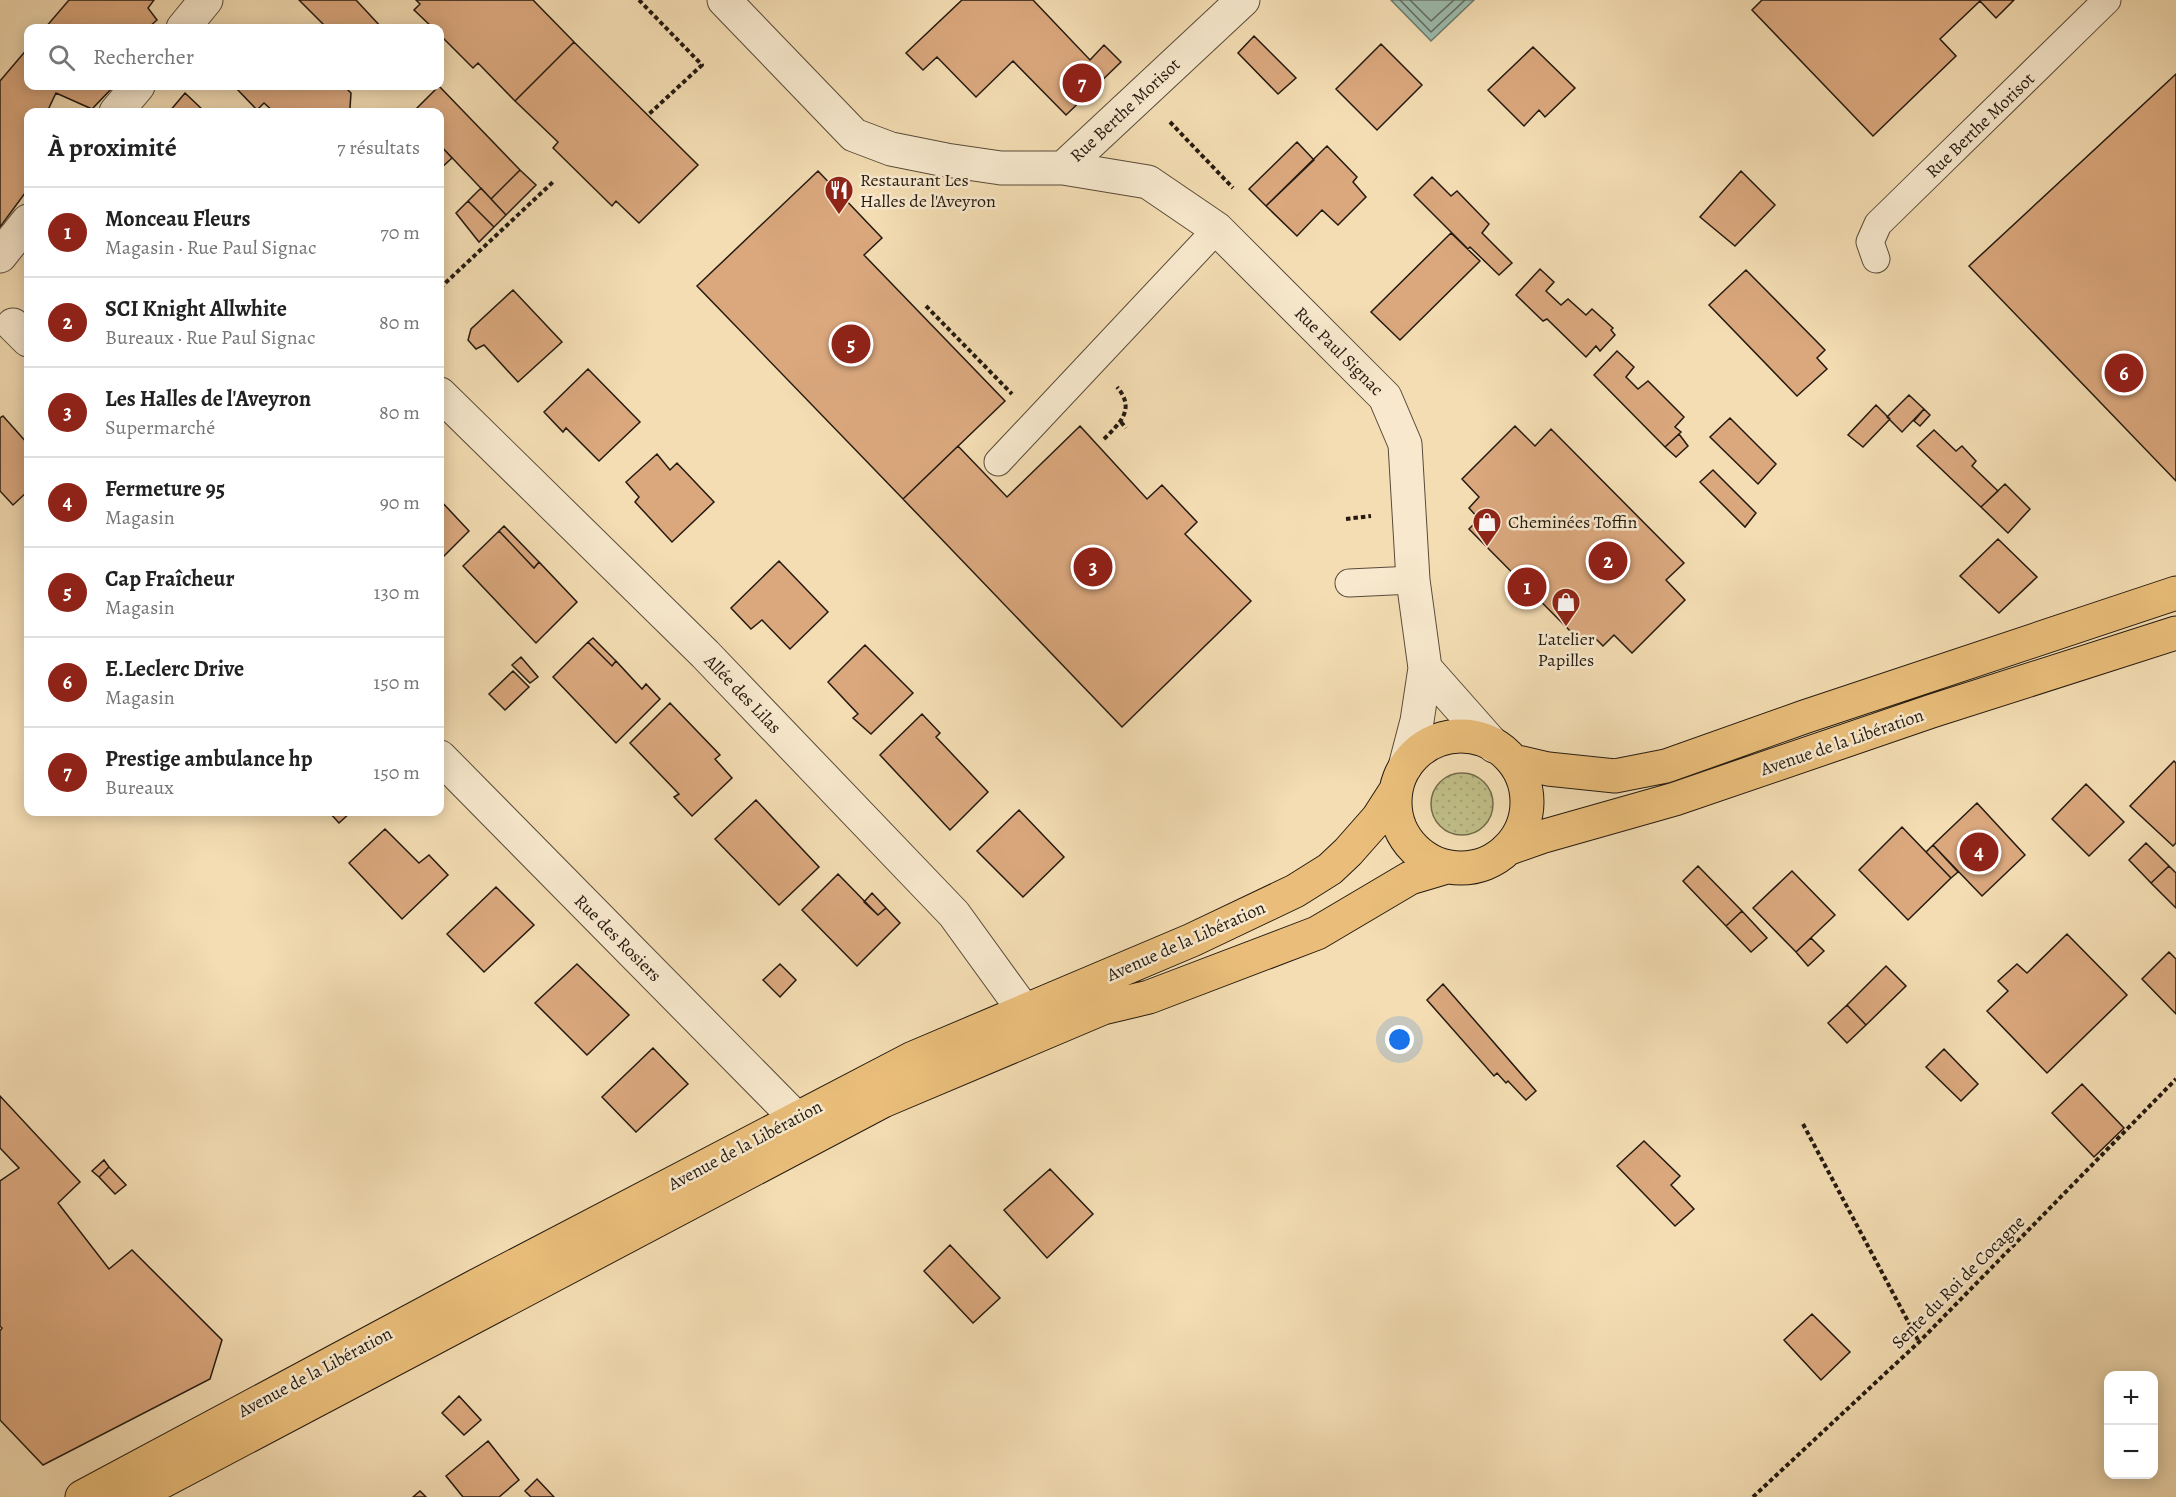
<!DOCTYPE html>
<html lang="fr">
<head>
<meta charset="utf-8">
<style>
	:root { --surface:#fff; --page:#f2f2f2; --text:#222; --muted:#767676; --line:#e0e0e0; --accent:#8f2418 }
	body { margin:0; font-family:Alegreya,serif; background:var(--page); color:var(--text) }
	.controls { position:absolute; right:18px; bottom:18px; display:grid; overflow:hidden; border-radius:12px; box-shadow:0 3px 15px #0003 }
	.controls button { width:54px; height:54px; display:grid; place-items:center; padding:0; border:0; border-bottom:2px solid var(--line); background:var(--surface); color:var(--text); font:30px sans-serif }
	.you { position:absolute; left:1400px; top:1040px; width:21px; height:21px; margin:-15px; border:4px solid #fff; border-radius:50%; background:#1a73e8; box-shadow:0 0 0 9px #1a73e833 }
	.badge { display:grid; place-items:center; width:39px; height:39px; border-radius:50%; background:var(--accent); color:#fff; font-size:20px; font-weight:700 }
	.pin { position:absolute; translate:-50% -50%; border:3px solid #fff; box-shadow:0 2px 6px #0006 }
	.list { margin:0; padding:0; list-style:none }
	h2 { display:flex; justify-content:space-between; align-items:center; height:78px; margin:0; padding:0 24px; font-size:26px }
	h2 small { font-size:20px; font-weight:400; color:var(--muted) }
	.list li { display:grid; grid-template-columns:39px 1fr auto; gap:18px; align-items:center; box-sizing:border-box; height:90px; padding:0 24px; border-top:2px solid var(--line) }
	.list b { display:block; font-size:22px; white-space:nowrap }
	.list p { margin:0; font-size:20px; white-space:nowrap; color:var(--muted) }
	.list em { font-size:20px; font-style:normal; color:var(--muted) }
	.icon { flex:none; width:33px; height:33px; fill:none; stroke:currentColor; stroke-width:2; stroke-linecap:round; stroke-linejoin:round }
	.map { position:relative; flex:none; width:2176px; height:1497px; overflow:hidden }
	.search { position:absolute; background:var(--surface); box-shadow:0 3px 15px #0003; left:24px; top:24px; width:420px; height:66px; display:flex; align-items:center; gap:15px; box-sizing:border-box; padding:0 21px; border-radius:12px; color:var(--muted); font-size:22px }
	.panel { position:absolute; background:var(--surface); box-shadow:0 3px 15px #0003; left:24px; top:108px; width:420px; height:708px; border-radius:12px }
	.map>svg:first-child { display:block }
	.grass { fill:url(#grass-dots); stroke:#726c4c; stroke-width:1.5 }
	.water { fill:#9cbcae; stroke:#6c7b6f; stroke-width:1.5 }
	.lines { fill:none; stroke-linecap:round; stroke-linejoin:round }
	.shore { stroke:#606b5f; stroke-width:1.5 }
	.building { fill:#dba87e; stroke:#241a10; stroke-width:1.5 }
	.lane-casing { stroke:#584b39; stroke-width:29 }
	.street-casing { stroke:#584b39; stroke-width:35 }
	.primary-casing { stroke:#241a10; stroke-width:35 }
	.path { stroke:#241a10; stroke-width:4; stroke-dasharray:4.5 3; stroke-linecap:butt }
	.lane { stroke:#f8e9ce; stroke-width:27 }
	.street { stroke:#f8e9ce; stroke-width:33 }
	.primary { stroke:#eabe7a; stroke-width:33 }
	.labels { text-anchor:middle; stroke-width:5; stroke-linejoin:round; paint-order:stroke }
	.street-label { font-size:18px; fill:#241a10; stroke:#f8e9ce }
	.poi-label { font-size:18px; fill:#241a10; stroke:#f8e9ce; text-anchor:start }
</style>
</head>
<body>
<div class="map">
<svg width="2176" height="1497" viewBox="0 0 2176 1497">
	<defs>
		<pattern id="grass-dots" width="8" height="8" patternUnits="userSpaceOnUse" patternTransform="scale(1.5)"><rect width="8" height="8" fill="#c1bf89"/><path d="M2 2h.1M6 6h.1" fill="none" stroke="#a6a475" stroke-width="1.8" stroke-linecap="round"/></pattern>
	</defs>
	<rect width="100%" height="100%" fill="#f4ddb3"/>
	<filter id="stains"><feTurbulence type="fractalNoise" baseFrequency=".00333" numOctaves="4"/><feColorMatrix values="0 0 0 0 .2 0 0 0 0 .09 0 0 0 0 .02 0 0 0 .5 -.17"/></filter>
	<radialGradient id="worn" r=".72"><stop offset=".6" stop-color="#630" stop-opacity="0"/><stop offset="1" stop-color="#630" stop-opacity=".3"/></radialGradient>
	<!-- grass -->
	<path class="grass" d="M1431 804a31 31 0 1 1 62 0a31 31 0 1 1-62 0Z"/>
	<!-- water -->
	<path class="water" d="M1391 0H1474L1431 41Z"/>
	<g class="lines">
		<!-- shore -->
		<path class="shore" d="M1400 0 1431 32 1465 0
			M1410 0 1431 21 1454 0"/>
	</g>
	<!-- building -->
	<path class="building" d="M69 0H154L148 8 157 20 148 28H45Z
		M299 0H356L382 28H327Z
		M416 0H533L574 42 515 101 478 63 473 68 440 35V28H433L414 10 420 4Z
		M962 0H1033L1090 60 1104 45 1121 62 1066 115 1013 61 976 97 937 57 923 70 906 53Z
		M1762 0H2014L1996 18 1980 1 1940 39 1956 56 1873 136 1752 10Z
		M1254 36 1296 78 1278 94 1238 53Z
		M574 42 698 165 639 223 616 201 612 206 553 148 558 142 515 101Z
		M1381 44 1422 85 1377 130 1336 89Z
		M1533 47 1575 88 1545 117 1539 110 1524 126 1488 90Z
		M28 48V86H114L92 109 56 93 47 112H28V189L0 227V81Z
		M2176 74V481L1969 266Z
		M234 86H344L351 93 350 108 354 112H274L264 103 257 110Z
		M439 86 520 170 491 199 440 145V112H413Z
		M185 93 205 112H169Z
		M1297 142 1314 160 1266 206 1249 189Z
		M440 145 452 158 440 169Z
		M1327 146 1357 177 1353 182 1366 197 1338 225 1322 210 1297 236 1266 206Z
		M520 170 536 185 506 215 491 199Z
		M818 171 882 238 864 255 1005 401 903 499 697 286Z
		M1741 171 1775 205 1735 246 1700 217Z
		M1432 177 1451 196 1457 191 1489 224 1482 233 1512 263 1499 275 1470 247 1468 249 1414 195Z
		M481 188 506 215 494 227 468 201Z
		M468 201 494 227 479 242 456 213Z
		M1451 233 1480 261 1400 340 1371 312Z
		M1540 269 1554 282 1546 291 1561 305 1568 299 1586 315 1592 309 1613 328 1611 330 1615 335 1600 351 1596 346 1586 357 1547 319 1543 321 1516 295Z
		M1746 270 1825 350 1817 358 1827 369 1797 396 1709 305Z
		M513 290 562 342 518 382 484 345 476 349 468 340 471 329Z
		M1617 351 1634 367 1626 377 1638 389 1648 381 1684 417 1675 427 1681 432 1665 447 1594 375Z
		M588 369 640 422 599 461 566 428 563 432 544 412Z
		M1909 395 1924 409 1902 432 1887 417Z
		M1876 405 1890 419 1863 447 1848 435Z
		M1924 409 1930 415 1920 426 1914 421Z
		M3 416 28 444V491L13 505 0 491V418Z
		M1730 418 1776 464 1758 484 1710 437Z
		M1080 426 1147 499 1162 485 1197 522 1185 534 1251 601 1122 727 903 499 958 446 1007 497Z
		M1515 426 1535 446 1551 429 1684 563 1666 580 1685 600 1632 653 1614 635 1603 646 1593 636 1584 645 1469 529 1479 519 1469 508 1479 497 1462 479Z
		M1934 430 1956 451 1962 446 1976 461 1972 466 1998 491 1981 507 1917 446Z
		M1679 434 1688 446 1676 457 1665 447Z
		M657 454 670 470 677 463 714 502 672 542 635 502 639 497 626 482Z
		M1713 470 1756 513 1745 527 1700 482Z
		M2005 484 2030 509 2008 533 1981 507Z
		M440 500 469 531 440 560Z
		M504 526 539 562 534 568 499 531Z
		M499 531 534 568 539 562 577 602 536 643 463 566Z
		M1998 539 2037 577 1999 613 1960 576Z
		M779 561 828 612 790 649 762 620 751 629 731 608Z
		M593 638 616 661 612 666 588 642Z
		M588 642 612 666 616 661 642 689 646 684 660 699 616 743 553 677Z
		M865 645 913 693 871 734 853 718 858 714 828 682Z
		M521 657 538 677 530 683 512 665Z
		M513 671 529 687 505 710 489 694Z
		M670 703 720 755 715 759 732 778 692 816 674 797 679 794 630 743Z
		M922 714 940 733 936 737 988 792 950 830 880 755Z
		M2174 761 2176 763V843L2173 846 2130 806Z
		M2086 784 2124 822 2089 856 2052 819Z
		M756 800 819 867 779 905 715 839Z
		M1977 803 2025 855 1982 896 1933 845Z
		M1019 810 1064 857 1023 897 977 851Z
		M329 812H351L339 823Z
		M1902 827 1951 878 1908 920 1859 870Z
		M385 829 419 863 429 855 448 875 402 919 349 863Z
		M2146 843 2169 866 2151 883 2129 860Z
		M1933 845 1958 872 1951 878 1926 852Z
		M1698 866 1742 911 1726 926 1683 881Z
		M2169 866 2176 873V908L2151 883Z
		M1792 871 1835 915 1796 952 1753 908Z
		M838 874 878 915 886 908 900 923 857 966 802 910Z
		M496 887 534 925 484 972 447 934Z
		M872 893 886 908 878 915 864 902Z
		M1742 911 1767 938 1751 952 1726 926Z
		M2067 934 2127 995 2047 1073 1987 1011 2008 991 1998 981 2017 964 2027 973Z
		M1811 938 1824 951 1808 966 1796 952Z
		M2169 952 2176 959V1014L2142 979Z
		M577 964 629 1015 587 1055 535 1003Z
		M780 964 796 980 780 997 763 980Z
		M1886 966 1906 986 1866 1025 1847 1005Z
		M1443 984 1536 1091 1526 1100 1508 1081 1506 1083 1497 1073 1494 1076 1427 1000Z
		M1847 1005 1866 1025 1847 1043 1828 1023Z
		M653 1048 688 1084 636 1132 602 1097Z
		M1944 1049 1978 1084 1961 1101 1926 1067Z
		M2082 1084 2124 1128 2094 1157 2052 1113Z
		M0 1096 80 1182 58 1203 109 1269 132 1250 222 1340 210 1379 43 1465 0 1420V1331L2 1328 0 1326V1181L19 1168 0 1148Z
		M1644 1141 1680 1176 1671 1185 1694 1209 1675 1226 1617 1166Z
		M104 1160 109 1167 99 1177 92 1171Z
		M109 1167 126 1185 115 1194 99 1177Z
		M1050 1169 1093 1214 1047 1258 1004 1210Z
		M950 1245 1000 1298 973 1323 924 1271Z
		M1812 1314 1850 1352 1821 1380 1784 1340Z
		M459 1396 481 1420 464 1435 442 1413Z
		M488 1441 519 1480 499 1497H463L446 1476Z
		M537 1479 554 1497H531L525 1491Z
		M420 1491 426 1497H413Z"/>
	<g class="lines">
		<!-- lane casing -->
		<g class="lane-casing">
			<path id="lane" d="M1876 259 1870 242 1878 224 2107 0
				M998 462 1217 229
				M1349 583 1413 580"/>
		</g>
		<!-- street casing -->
		<g class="street-casing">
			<path id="street" d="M724 0 854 135 891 149 946 160 1001 168H1063L1243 0
				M183 28 206 0
				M116 112 138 86
				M1063 168 1148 182 1217 229 1385 397 1405 444 1413 580 1425 668 1417 721 1405 767
				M0 256 28 221
				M13 325 28 340
				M440 394 705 654 954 914 1025 1012
				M1425 668 1494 746
				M440 757 796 1118"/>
		</g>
		<!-- primary casing -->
		<g class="primary-casing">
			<path id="primary" d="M1395 802a66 66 0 1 1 132 0a66 66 0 1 1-132 0Z
				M1513 761 1548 769 1615 776 1666 766 1804 717 2176 593
				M1507 849 1541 837 1675 799 1932 711 2176 633
				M82 1497 474 1287 913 1058 1192 940 1295 891 1330 869 1348 852 1378 818 1396 790
				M133 1497 883 1101 1103 1008 1149 997 1317 933 1410 878 1447 867"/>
		</g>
		<!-- path -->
		<path class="path" d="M639 0 702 65 648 115
			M1170 122 1233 188
			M440 288 553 182
			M926 306 1012 394
			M1121 422 1126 428
			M1104 439C1120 423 1136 409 1117 387
			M1346 519 1371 516
			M1803 1124 1919 1342
			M1753 1497 1919 1342 2176 1079"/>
		<!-- lane -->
		<use href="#lane" class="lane"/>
		<!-- street -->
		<use href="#street" class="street"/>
		<!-- primary -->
		<use href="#primary" class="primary"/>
	</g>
	<!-- icons -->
	<defs>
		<g id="restaurant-pin" transform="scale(1.5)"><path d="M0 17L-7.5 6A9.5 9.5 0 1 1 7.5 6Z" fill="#8f2418" stroke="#f8e9ce"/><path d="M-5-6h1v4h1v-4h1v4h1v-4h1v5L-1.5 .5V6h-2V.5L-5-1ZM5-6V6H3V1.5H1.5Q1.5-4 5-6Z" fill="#fff"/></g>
		<g id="shop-pin" transform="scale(1.5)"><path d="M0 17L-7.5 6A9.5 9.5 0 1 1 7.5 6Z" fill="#8f2418" stroke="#f8e9ce"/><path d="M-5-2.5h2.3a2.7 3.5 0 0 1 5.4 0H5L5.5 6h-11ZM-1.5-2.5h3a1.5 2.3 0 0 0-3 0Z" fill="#fff"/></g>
	</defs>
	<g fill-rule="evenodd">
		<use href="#restaurant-pin" x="839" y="190"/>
		<use href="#shop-pin" x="1487" y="522"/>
		<use href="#shop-pin" x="1566" y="602"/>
	</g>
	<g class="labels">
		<!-- street labels -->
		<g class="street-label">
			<text transform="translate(1125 110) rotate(-43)" y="6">Rue Berthe Morisot</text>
			<text transform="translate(1980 125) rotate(-44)" y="6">Rue Berthe Morisot</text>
			<text transform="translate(1339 351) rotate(45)" y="6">Rue Paul Signac</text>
			<text transform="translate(743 694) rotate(46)" y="6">Allée des Lilas</text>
			<text transform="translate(1842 742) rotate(-19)" y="6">Avenue de la Libération</text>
			<text transform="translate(618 938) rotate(45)" y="6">Rue des Rosiers</text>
			<text transform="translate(1186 941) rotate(-24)" y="6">Avenue de la Libération</text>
			<text transform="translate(745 1145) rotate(-28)" y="6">Avenue de la Libération</text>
			<text transform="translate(1958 1282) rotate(-45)" y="6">Sente du Roi de Cocagne</text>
			<text transform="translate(315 1372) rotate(-28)" y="6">Avenue de la Libération</text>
		</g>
		<!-- poi labels -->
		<g class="poi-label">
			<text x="860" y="186">Restaurant Les<tspan x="860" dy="21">Halles de l'Aveyron</tspan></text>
			<text x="1508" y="528">Cheminées Toffin</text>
			<text x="1566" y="645" text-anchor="middle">L'atelier<tspan x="1566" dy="21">Papilles</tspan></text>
		</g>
	</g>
	<rect width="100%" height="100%" filter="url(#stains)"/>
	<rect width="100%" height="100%" fill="url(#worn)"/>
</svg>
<div class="controls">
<button>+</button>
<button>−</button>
</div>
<div class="you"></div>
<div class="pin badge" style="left:1527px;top:587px">1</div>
<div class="pin badge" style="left:1608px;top:561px">2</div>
<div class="pin badge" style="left:1093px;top:567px">3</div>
<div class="pin badge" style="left:1979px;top:852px">4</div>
<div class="pin badge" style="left:851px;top:344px">5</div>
<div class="pin badge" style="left:2124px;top:373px">6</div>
<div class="pin badge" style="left:1082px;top:83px">7</div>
<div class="search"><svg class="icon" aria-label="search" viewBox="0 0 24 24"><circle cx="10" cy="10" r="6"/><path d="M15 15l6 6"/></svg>Rechercher</div>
<section class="panel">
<h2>À proximité<small>7 résultats</small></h2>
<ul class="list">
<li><span class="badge">1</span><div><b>Monceau Fleurs</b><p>Magasin · Rue Paul Signac</p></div><em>70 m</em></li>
<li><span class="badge">2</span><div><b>SCI Knight Allwhite</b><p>Bureaux · Rue Paul Signac</p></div><em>80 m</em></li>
<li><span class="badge">3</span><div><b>Les Halles de l'Aveyron</b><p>Supermarché</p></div><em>80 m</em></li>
<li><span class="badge">4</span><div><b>Fermeture 95</b><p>Magasin</p></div><em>90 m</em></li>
<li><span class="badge">5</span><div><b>Cap Fraîcheur</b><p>Magasin</p></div><em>130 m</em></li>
<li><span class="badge">6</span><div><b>E.Leclerc Drive</b><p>Magasin</p></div><em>150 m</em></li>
<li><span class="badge">7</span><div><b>Prestige ambulance hp</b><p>Bureaux</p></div><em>150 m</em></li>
</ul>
</section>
</div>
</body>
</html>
